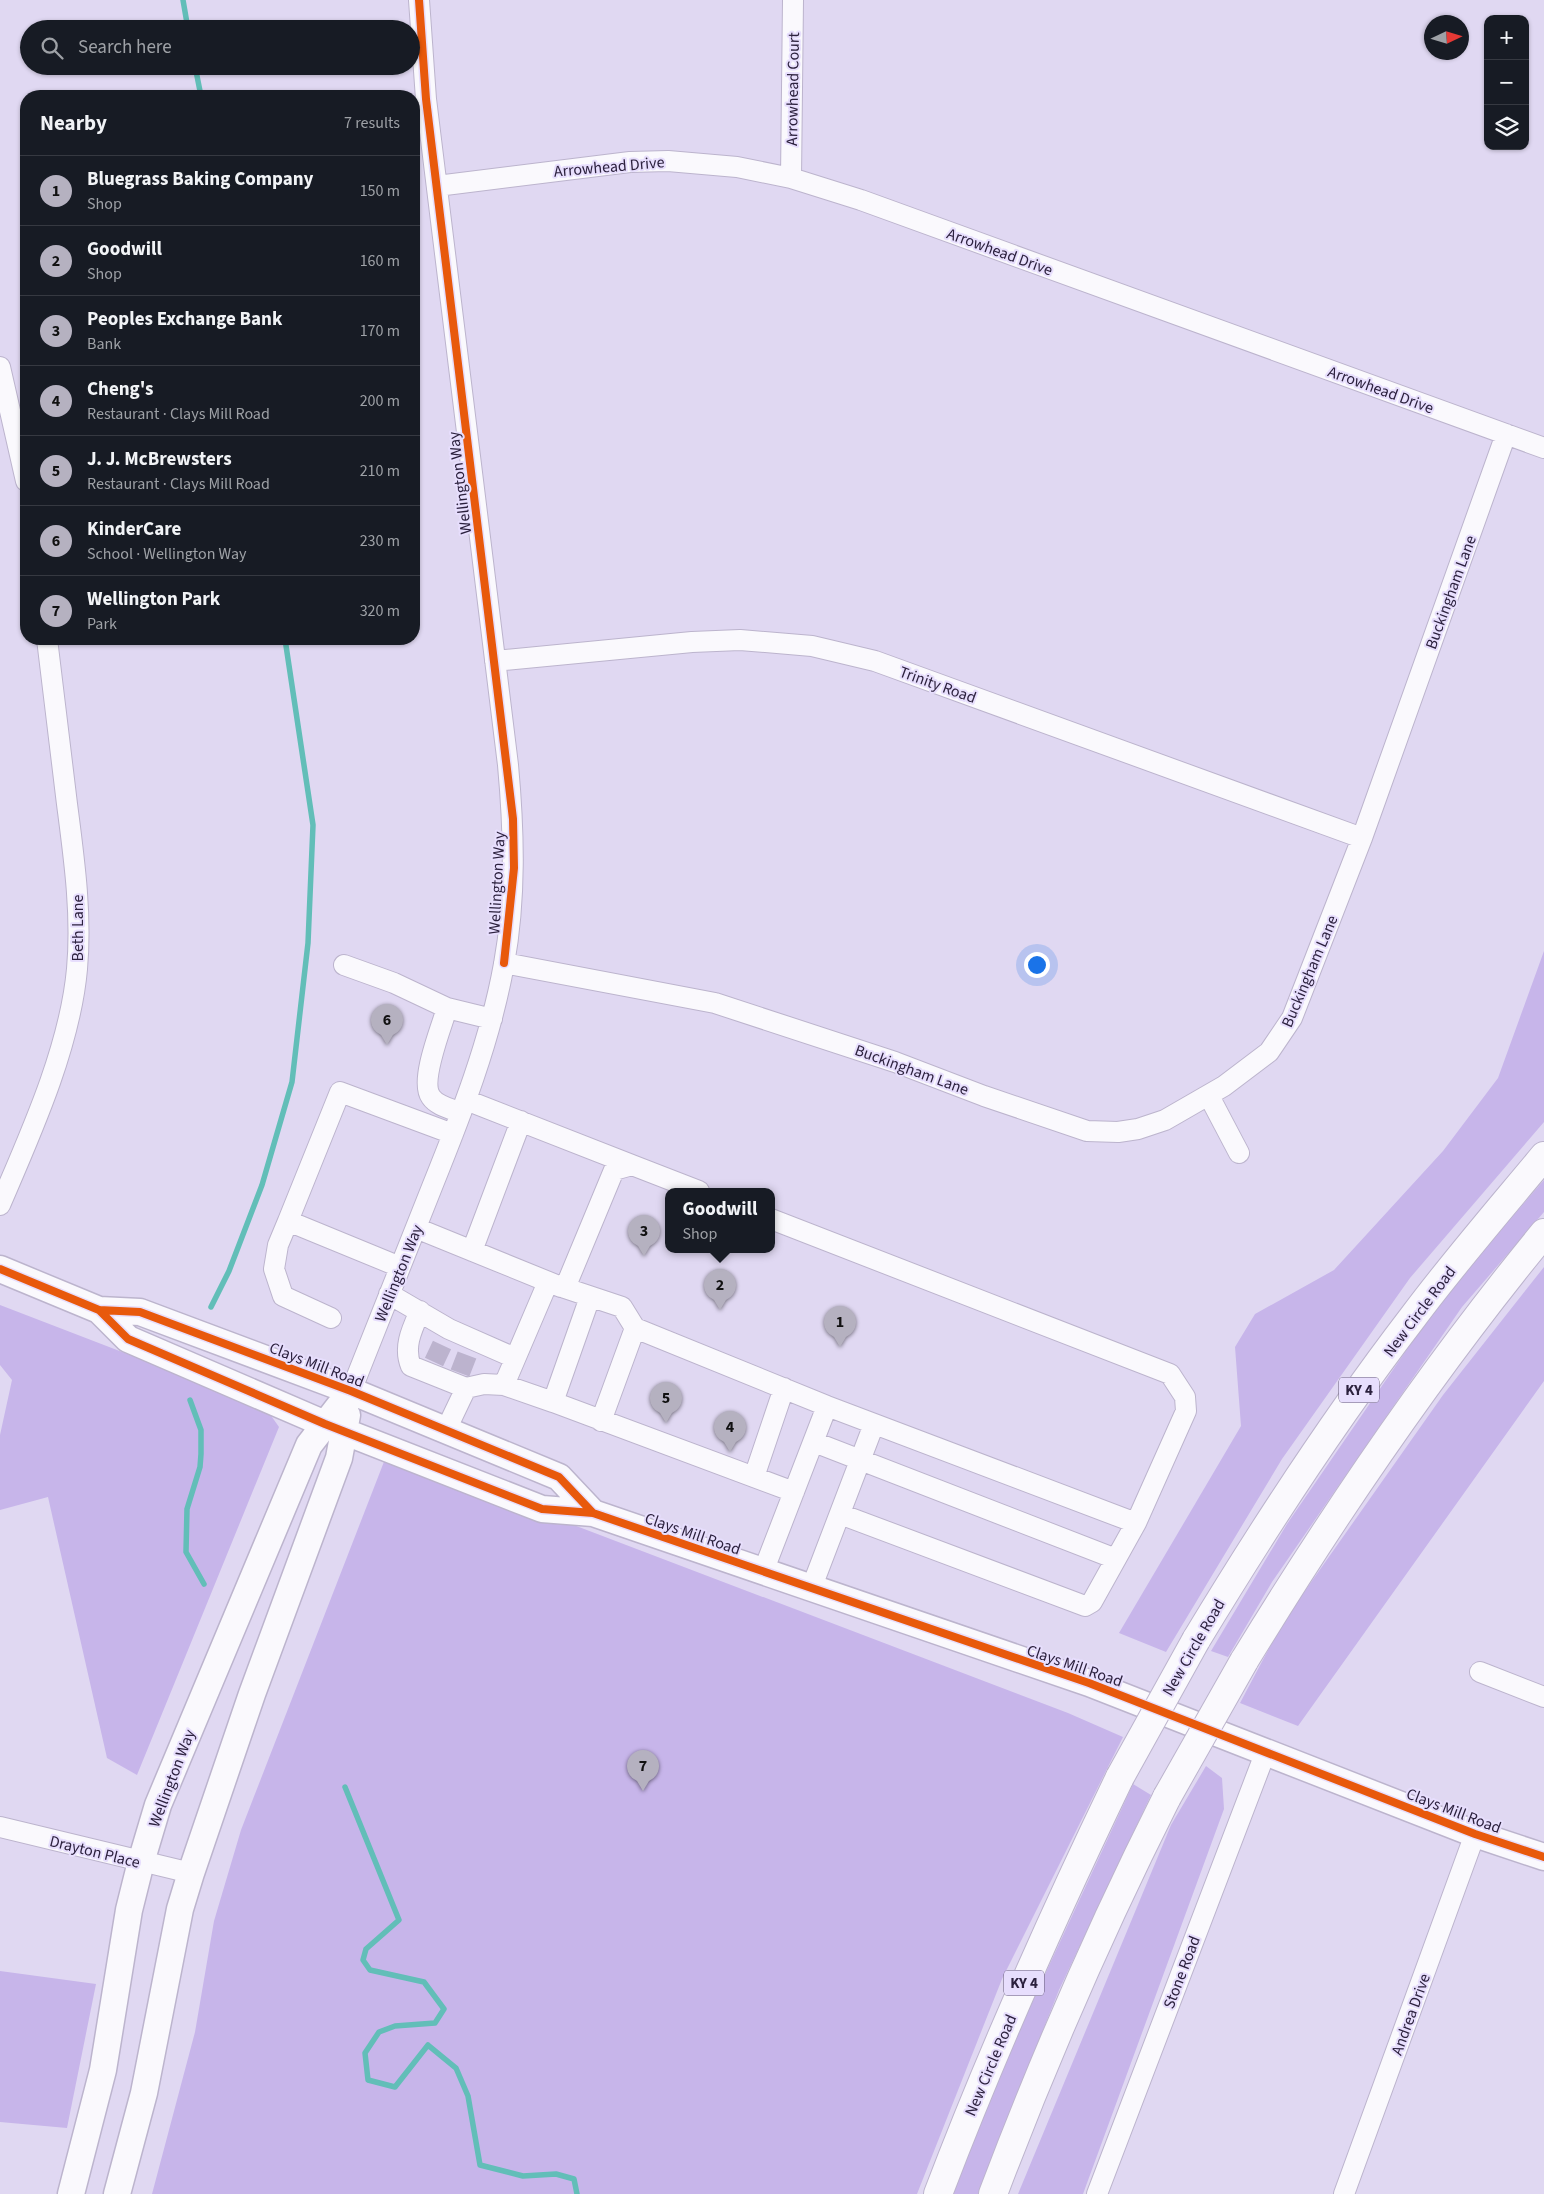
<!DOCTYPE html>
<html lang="en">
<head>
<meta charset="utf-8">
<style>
	:root { --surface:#171b24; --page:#242831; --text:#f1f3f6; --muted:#9ea1a6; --line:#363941; --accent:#b5b1c0 }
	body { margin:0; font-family:"Source Sans 3",sans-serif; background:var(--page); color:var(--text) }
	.controls { position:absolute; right:15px; top:15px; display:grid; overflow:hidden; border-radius:10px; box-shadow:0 1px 4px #0004 }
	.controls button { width:45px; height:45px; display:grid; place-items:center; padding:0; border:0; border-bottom:1px solid var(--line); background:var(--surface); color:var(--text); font:25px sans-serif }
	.compass { position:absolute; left:1424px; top:15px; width:45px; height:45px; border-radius:50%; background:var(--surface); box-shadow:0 1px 4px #0004; rotate:86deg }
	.you { position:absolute; left:1036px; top:964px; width:18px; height:18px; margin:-12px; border:4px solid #fff; border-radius:50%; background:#1a73e8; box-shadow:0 0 0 8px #1a73e833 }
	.badge { display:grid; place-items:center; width:32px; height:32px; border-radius:50%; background:var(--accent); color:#111; font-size:16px; font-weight:700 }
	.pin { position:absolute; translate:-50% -41px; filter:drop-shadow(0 1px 2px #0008) }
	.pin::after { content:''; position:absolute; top:26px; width:18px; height:15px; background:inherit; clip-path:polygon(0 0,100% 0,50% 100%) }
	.popup { position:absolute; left:665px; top:1188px; width:110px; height:65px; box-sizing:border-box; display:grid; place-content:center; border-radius:10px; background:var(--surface); filter:drop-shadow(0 1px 4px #0005); font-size:16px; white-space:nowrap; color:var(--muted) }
	.popup b { font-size:19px; color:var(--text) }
	.popup::after { content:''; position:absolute; left:50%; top:100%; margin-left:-10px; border:10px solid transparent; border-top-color:var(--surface) }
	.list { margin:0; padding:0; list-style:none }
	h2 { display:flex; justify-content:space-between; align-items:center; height:65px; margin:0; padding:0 20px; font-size:21px }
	h2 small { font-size:16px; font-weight:400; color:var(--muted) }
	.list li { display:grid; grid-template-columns:32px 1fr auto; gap:15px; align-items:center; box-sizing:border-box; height:70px; padding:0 20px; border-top:1px solid var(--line) }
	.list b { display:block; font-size:19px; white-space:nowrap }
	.list p { margin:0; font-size:16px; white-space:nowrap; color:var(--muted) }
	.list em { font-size:16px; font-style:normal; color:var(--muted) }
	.icon { flex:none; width:28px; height:28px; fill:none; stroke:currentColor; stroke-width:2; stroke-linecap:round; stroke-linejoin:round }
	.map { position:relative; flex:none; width:1544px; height:2194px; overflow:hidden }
	.search { position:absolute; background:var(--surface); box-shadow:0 1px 4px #0004; left:20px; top:20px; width:400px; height:55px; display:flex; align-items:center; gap:12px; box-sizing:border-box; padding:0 18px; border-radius:28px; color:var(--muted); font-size:19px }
	.panel { position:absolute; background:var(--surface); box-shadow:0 1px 4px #0004; left:20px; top:90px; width:400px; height:555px; border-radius:20px }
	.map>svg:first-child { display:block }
	.green { fill:#c7b5ea }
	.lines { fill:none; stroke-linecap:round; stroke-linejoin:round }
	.stream { stroke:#62beb8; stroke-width:5.5 }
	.minor-tunnel { stroke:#bcb3ce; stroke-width:20; stroke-dasharray:20 10; stroke-linecap:butt }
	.minor-casing { stroke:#bcb4cd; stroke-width:22 }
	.major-casing { stroke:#bcb4cd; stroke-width:29 }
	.highway-casing { stroke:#bcb4cd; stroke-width:30 }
	.minor { stroke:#faf9fd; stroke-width:20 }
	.major { stroke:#faf9fd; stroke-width:26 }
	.highway { stroke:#faf9fd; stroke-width:28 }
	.highway-bridge-casing { stroke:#bcb4cd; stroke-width:30; stroke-linecap:butt }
	.highway-bridge { stroke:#faf9fd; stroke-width:28 }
	.cycleway-casing { stroke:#e7defd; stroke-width:11 }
	.cycleway { stroke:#e8590c; stroke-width:8 }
	.labels { text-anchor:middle; stroke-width:4; stroke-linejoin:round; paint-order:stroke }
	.shield { fill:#e7defd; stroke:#645a77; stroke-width:1 }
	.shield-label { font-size:15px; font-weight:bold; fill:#2c213e }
	.street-label { font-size:16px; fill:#2c213e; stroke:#e7defd }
</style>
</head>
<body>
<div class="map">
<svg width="1544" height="2194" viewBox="0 0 1544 2194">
	<rect width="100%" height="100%" fill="#e0d8f2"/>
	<!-- green -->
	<path class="green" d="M1544 951V1122L1410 1278 1282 1459 1166 1652 1119 1633 1241 1426 1235 1347 1255 1314 1334 1270 1443 1151 1498 1078Z
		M1544 1180V1212L1462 1307 1272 1582 1228 1657 1211 1651 1287 1524 1445 1294Z
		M1544 1267V1381L1298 1726 1240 1703 1283 1622 1443 1395Z
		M0 1305 265 1407 279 1427 137 1775 107 1758 48 1497 0 1510V1435L12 1380 0 1365Z
		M387 1454 1068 1713 1123 1737 1002 1979 917 2194H152L195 2032 214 1921 241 1830Z
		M1206 1766 1222 1778 1224 1809 1083 2194H1018L1171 1825Z
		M1133 1784 1151 1795 1059 1990 978 2194H953L986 2102Z
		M0 1971 96 1984 67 2128 0 2122Z"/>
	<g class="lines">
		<!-- stream -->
		<path class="stream" d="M183 0 188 29
			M195 66 201 96
			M211 1307 229 1271 262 1185 292 1082 308 943 313 825 285 639
			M190 1400 201 1430V1454L200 1467 187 1509 186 1552 204 1584
			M345 1787 399 1920 366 1949 363 1960 370 1970 424 1982 444 2009 435 2023 395 2026 379 2032 365 2053 368 2080 395 2087 428 2045 456 2068 468 2096 480 2165 523 2176 556 2174 574 2179 577 2194"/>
		<!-- minor-tunnel -->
		<path class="minor-tunnel" d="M434 1362 442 1345
			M460 1373 467 1355"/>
		<!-- minor casing -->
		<g class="minor-casing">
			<path id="minor" d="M791 178 793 0
				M437 186 630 162 668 161 737 167 791 178 861 200 1544 448
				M0 367 26 481
				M495 661 692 642 740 640 812 646 875 661 1362 838
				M504 963 715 1003 895 1062 984 1096 1087 1131 1118 1132 1138 1129 1165 1120 1224 1086 1269 1052 1292 1018 1362 838 1506 434
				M344 965 394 983 447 1008
				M1209 1096 1239 1153
				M466 1100 632 1165
				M461 1113C452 1109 437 1106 431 1097 419 1081 442 1026 447 1008L492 1019
				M699 1191 632 1165 614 1170 565 1288 622 1307 635 1328 827 1406 1136 1523 1186 1411 1185 1397 1170 1374 771 1219
				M0 1205C31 1133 70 1047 77 969 82 914 74 858 67 804 60 749 54 694 47 639
				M288 1221 278 1245 274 1269 283 1296 331 1318
				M416 1228 561 1287
				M472 1251 521 1121
				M400 1267 288 1221 340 1092 453 1134
				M548 1282 504 1385 553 1402
				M389 1294 449 1329 515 1358
				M590 1297 553 1402 794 1492
				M420 1311C412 1329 403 1347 411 1366L466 1388
				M351 1391C378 1323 405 1255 432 1187 461 1115 490 1042 504 964 516 898 514 831 508 765L426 99 419 0
				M601 1421 635 1328
				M446 1430 466 1388 484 1384 504 1385
				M814 1442 1116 1559
				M754 1477 784 1388
				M840 1514 1085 1606 1092 1602 1136 1523
				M763 1572 827 1406
				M811 1589 874 1424
				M1480 1672 1544 1697
				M0 1827 191 1873
				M1097 2194 1266 1751
				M1344 2194 1475 1834"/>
		</g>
		<!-- major casing -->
		<g class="major-casing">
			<path id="major" d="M0 1269 99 1310 140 1312 351 1391 559 1477 593 1513
				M99 1310 128 1339 325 1424 542 1509 593 1513 1089 1683 1475 1834 1544 1857
				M71 2194 103 2070 129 1910 141 1862 158 1805 309 1445 351 1391
				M117 2194 144 2093 180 1909 191 1873 252 1694 339 1458 347 1415"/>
		</g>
		<!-- highway casing -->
		<g class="highway-casing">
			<path id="highway" d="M1196 1640C1263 1529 1334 1420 1413 1317 1454 1262 1500 1209 1544 1156
				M1244 1661C1335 1512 1433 1368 1544 1233
				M938 2194C992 2052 1054 1914 1120 1777
				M993 2194C1044 2059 1102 1926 1167 1797"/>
		</g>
		<!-- minor -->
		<use href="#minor" class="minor"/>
		<!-- major -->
		<use href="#major" class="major"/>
		<!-- highway -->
		<use href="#highway" class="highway"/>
		<!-- highway-bridge casing -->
		<g class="highway-bridge-casing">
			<path id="highway-bridge" d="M1120 1777 1196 1640
				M1167 1797 1244 1661"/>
		</g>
		<!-- highway-bridge -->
		<use href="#highway-bridge" class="highway-bridge"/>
		<!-- cycleway casing -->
		<g class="cycleway-casing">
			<path id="cycleway" d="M419 0 426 99 513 819 514 868 504 963
				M0 1269 99 1310 140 1312 351 1391 559 1477 593 1513
				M99 1310 128 1339 325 1424 542 1509 593 1513 1089 1683 1475 1834 1544 1857"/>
		</g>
		<!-- cycleway -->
		<use href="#cycleway" class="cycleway"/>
	</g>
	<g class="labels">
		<!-- shield labels -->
		<g class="shield">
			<rect x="1339" y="1377.5" width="40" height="25" rx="4"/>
			<rect x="1004" y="1970.5" width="40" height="25" rx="4"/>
		</g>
		<g class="shield-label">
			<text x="1359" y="1395">KY 4</text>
			<text x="1024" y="1988">KY 4</text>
		</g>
		<!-- street labels -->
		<g class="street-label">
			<text transform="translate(792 89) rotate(-89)" y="6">Arrowhead Court</text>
			<text transform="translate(609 166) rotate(-5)" y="6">Arrowhead Drive</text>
			<text transform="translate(1000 251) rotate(20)" y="6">Arrowhead Drive</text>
			<text transform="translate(1381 389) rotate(20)" y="6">Arrowhead Drive</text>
			<text transform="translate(459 483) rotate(-97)" y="6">Wellington Way</text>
			<text transform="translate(1450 592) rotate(-70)" y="6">Buckingham Lane</text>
			<text transform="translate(938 684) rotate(20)" y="6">Trinity Road</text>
			<text transform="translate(496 883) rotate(-87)" y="6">Wellington Way</text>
			<text transform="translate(77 928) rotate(-90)" y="6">Beth Lane</text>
			<text transform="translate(1309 971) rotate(-67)" y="6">Buckingham Lane</text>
			<text transform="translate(912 1069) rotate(20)" y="6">Buckingham Lane</text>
			<text transform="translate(398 1273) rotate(-68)" y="6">Wellington Way</text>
			<text transform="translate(1419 1311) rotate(-53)" y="6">New Circle Road</text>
			<text transform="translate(317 1364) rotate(21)" y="6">Clays Mill Road</text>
			<text transform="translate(693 1533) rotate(19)" y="6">Clays Mill Road</text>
			<text transform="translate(1193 1647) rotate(-60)" y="6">New Circle Road</text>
			<text transform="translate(1075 1665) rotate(19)" y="6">Clays Mill Road</text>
			<text transform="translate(171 1778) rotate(-69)" y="6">Wellington Way</text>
			<text transform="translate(1454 1810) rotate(21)" y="6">Clays Mill Road</text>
			<text transform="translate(95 1851) rotate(14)" y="6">Drayton Place</text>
			<text transform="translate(1181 1972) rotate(-69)" y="6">Stone Road</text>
			<text transform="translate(1410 2014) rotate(-70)" y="6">Andrea Drive</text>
			<text transform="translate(990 2065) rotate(-67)" y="6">New Circle Road</text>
		</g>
	</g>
</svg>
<div class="controls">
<button>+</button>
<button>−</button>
<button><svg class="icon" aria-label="layers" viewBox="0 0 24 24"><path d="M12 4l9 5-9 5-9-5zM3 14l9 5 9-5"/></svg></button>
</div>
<svg class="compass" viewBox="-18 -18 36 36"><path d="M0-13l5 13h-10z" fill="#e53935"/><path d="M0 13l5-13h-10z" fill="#9ea1a6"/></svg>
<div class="you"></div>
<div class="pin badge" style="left:840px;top:1347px">1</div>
<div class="pin badge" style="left:720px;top:1310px">2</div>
<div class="popup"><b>Goodwill</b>Shop</div>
<div class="pin badge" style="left:644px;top:1256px">3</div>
<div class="pin badge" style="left:730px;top:1452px">4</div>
<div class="pin badge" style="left:666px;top:1423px">5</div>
<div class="pin badge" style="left:387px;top:1045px">6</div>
<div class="pin badge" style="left:643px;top:1791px">7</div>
<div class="search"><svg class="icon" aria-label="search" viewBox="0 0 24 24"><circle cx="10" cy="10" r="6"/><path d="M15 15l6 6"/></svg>Search here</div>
<section class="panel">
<h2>Nearby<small>7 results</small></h2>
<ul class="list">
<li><span class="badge">1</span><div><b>Bluegrass Baking Company</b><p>Shop</p></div><em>150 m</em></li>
<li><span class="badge">2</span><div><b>Goodwill</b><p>Shop</p></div><em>160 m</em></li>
<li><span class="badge">3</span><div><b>Peoples Exchange Bank</b><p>Bank</p></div><em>170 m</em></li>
<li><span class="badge">4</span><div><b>Cheng's</b><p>Restaurant · Clays Mill Road</p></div><em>200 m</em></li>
<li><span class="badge">5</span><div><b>J. J. McBrewsters</b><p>Restaurant · Clays Mill Road</p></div><em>210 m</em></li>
<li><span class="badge">6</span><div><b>KinderCare</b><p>School · Wellington Way</p></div><em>230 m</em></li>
<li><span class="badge">7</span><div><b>Wellington Park</b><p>Park</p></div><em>320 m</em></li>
</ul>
</section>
</div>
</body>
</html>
